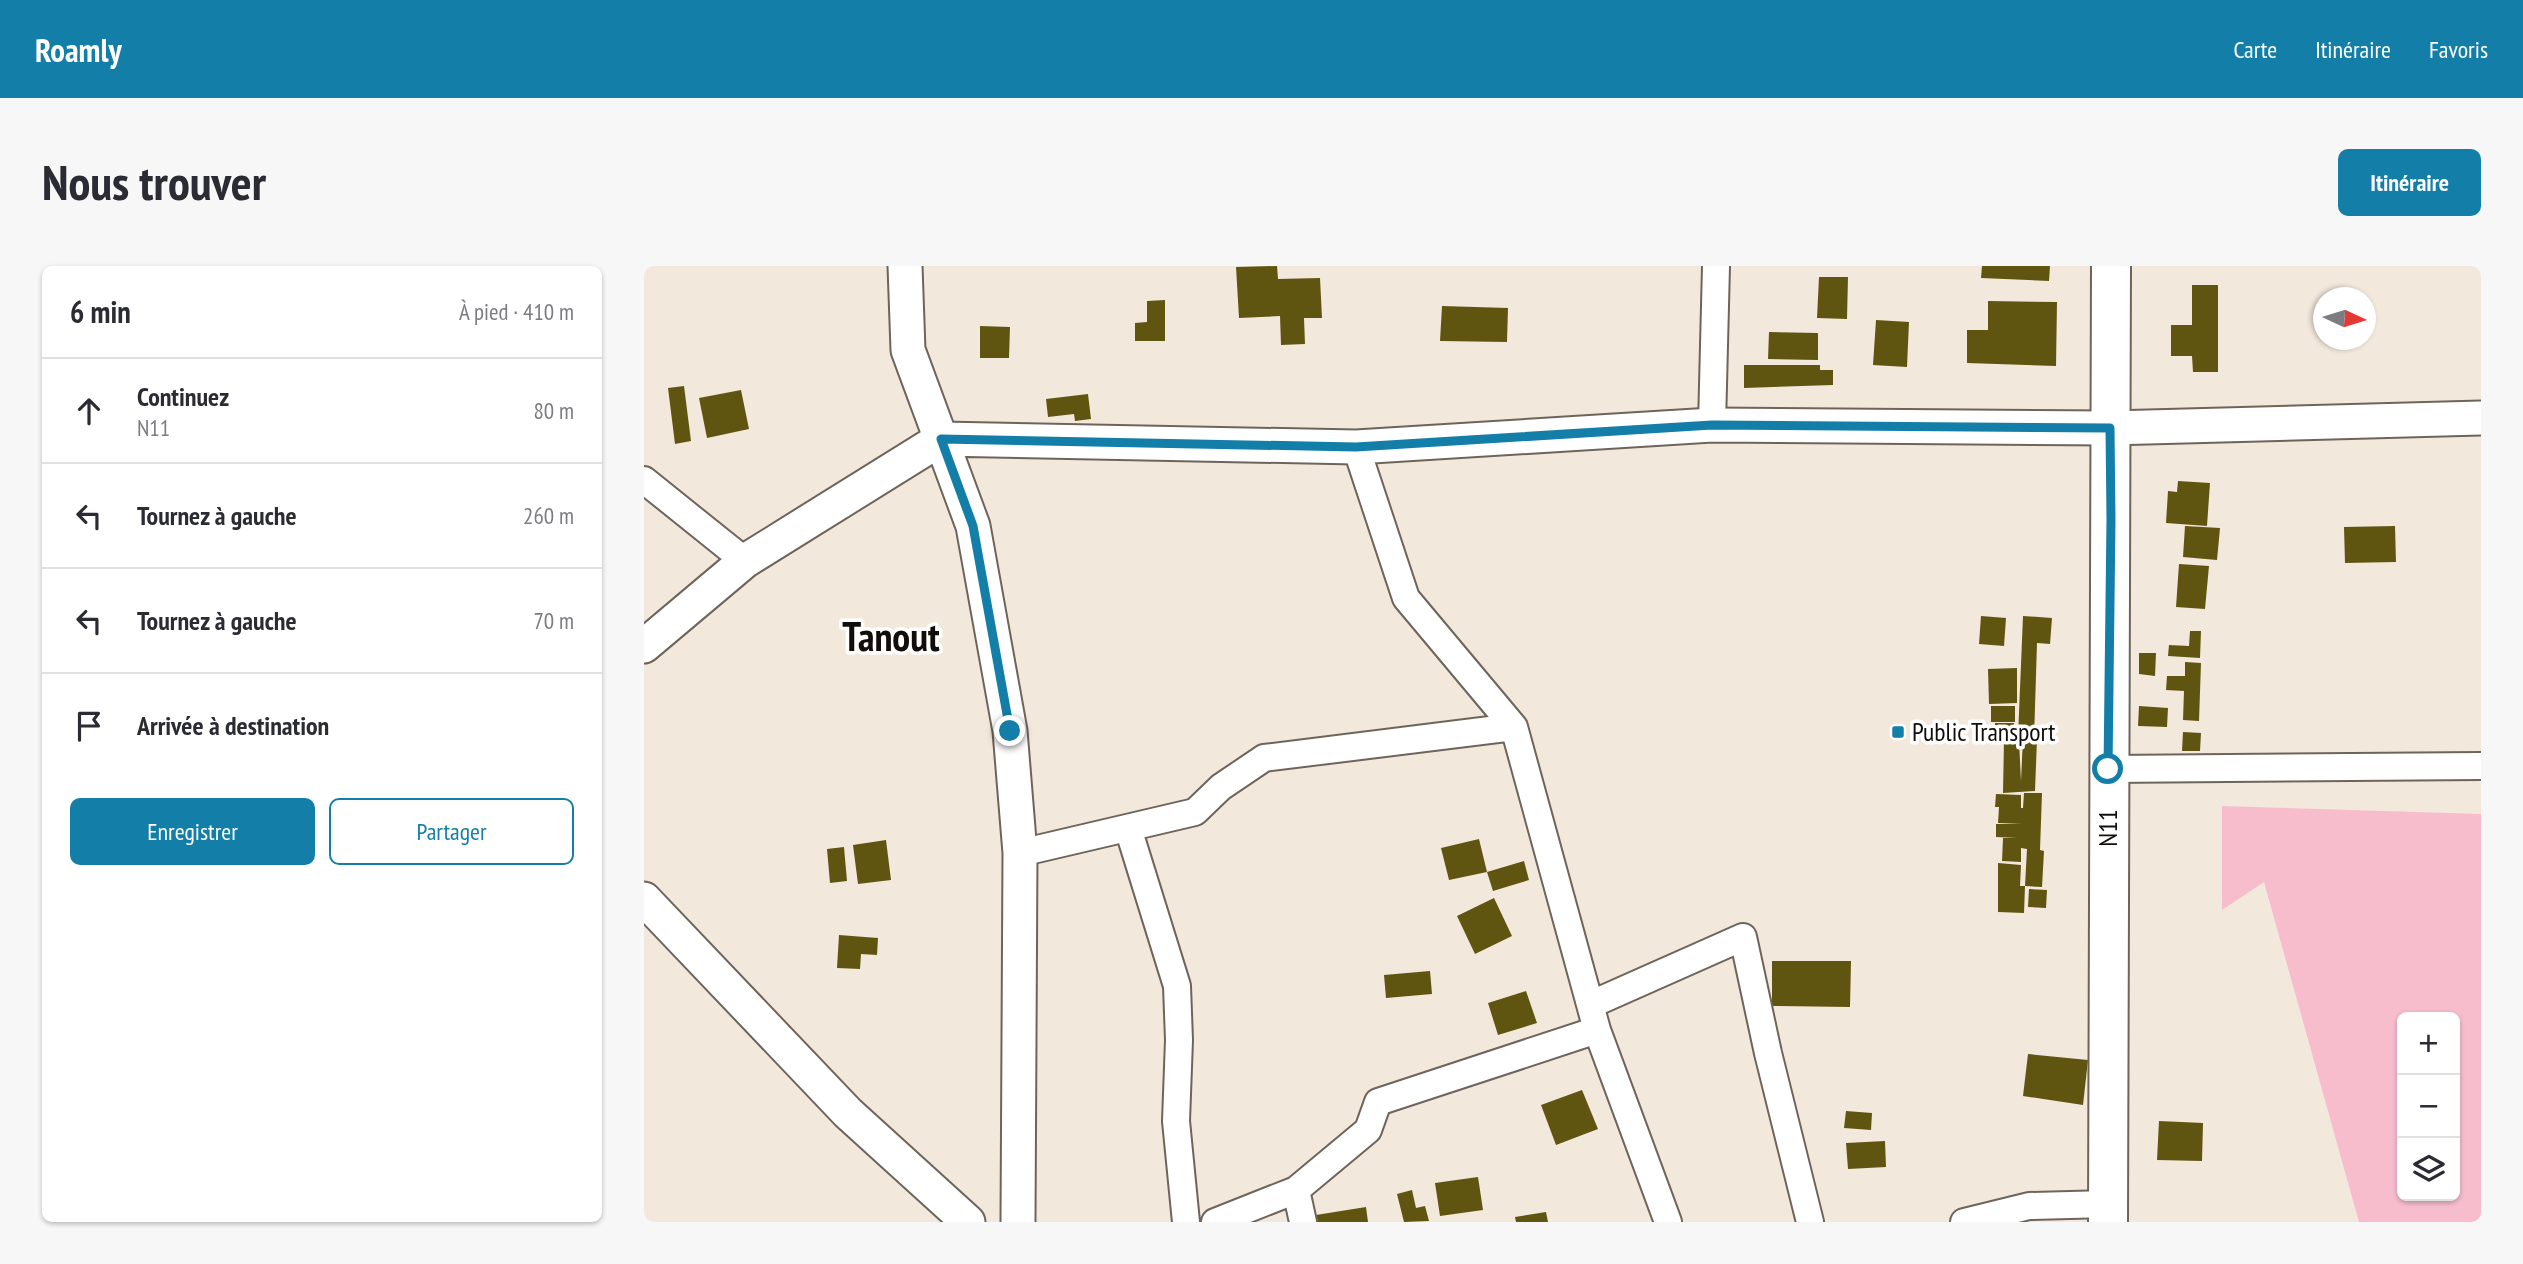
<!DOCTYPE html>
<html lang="fr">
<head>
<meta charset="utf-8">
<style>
	:root { --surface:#fff; --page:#f7f7f7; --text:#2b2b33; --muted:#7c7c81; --line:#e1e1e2; --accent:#137fa8 }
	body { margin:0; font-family:"PT Sans Narrow",sans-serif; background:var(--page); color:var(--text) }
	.controls { position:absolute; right:21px; bottom:21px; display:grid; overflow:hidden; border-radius:10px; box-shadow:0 2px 5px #0004 }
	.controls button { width:63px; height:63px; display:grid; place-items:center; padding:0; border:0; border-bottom:2px solid var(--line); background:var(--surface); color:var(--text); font:35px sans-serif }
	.compass { position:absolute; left:1669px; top:21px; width:63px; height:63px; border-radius:50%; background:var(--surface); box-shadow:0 2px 5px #0004; rotate:94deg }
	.stop { position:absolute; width:21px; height:21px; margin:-16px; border:5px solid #137fa8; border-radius:50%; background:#fff }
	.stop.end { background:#137fa8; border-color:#fff; box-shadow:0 2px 7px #0008 }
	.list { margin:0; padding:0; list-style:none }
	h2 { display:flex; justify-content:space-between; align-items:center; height:91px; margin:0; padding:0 28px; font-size:30px }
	h2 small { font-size:23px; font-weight:400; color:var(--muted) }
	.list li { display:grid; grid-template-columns:46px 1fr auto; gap:21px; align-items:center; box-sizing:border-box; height:105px; padding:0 28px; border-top:2px solid var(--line) }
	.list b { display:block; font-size:26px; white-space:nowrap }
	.list p { margin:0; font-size:23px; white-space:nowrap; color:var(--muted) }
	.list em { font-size:23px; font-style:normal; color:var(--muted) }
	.actions { display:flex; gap:14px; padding:21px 28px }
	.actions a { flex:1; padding:16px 0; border:2px solid var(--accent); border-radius:10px; text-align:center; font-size:24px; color:var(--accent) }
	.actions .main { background:var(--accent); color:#fff }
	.icon { flex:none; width:38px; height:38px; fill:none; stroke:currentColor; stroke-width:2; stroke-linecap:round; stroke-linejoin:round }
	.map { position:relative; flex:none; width:1837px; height:956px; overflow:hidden; border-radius:10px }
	header { display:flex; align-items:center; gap:42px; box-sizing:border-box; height:98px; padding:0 35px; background:var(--accent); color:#fff }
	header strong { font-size:33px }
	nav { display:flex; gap:38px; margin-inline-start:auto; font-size:24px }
	.intro { display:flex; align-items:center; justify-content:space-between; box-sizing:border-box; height:168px; padding:0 42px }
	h1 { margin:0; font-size:49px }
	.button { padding:18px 32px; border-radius:10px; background:var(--accent); color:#fff; font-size:24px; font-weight:700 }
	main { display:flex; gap:42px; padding:0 42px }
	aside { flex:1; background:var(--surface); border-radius:10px; box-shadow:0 2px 5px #0004 }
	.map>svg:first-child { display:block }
	.green { fill:#f7bdcd; fill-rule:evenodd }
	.building { fill:#605510 }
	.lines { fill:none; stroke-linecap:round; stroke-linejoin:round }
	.minor-casing { stroke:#6e645a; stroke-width:30 }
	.tertiary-casing { stroke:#6e645a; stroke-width:37 }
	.primary-casing { stroke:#6e645a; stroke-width:42 }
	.minor { stroke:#fff; stroke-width:26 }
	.tertiary { stroke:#fff; stroke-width:33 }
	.primary { stroke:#fff; stroke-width:38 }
	.route { stroke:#137fa8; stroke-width:9 }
	.poi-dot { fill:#137fa8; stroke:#fff; stroke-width:2.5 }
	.labels { text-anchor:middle; stroke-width:7; stroke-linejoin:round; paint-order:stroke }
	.poi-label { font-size:26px; fill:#110d0a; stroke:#fff; text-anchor:start }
	.street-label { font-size:26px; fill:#110d0a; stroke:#fff }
	.town-label { font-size:40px; font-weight:bold; fill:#110d0a; stroke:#fff }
</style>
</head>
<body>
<header>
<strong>Roamly</strong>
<nav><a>Carte</a><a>Itinéraire</a><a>Favoris</a></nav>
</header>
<div class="intro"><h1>Nous trouver</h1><a class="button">Itinéraire</a></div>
<main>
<aside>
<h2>6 min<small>À pied · 410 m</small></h2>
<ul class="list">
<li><svg class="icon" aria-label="ahead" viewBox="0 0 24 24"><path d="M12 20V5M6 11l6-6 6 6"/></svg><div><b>Continuez</b><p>N11</p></div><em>80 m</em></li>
<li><svg class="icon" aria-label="left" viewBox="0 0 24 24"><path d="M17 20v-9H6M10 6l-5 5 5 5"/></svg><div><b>Tournez à gauche</b></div><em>260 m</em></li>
<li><svg class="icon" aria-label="left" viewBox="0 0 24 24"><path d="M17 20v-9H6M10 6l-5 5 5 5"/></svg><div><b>Tournez à gauche</b></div><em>70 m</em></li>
<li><svg class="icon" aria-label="arrive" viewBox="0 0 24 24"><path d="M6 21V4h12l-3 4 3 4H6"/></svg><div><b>Arrivée à destination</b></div></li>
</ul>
<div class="actions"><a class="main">Enregistrer</a><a>Partager</a></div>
</aside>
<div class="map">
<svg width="1837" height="956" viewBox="0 0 1837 956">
	<rect width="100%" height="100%" fill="#f3e8dc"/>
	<!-- green -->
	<path class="green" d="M1578 540 1837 548V956H1715L1620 616 1578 644ZM1758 751H1811V930H1758Z"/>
	<!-- building -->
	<path class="building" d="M633 0 634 13 676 12 678 52H660L661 78 637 79 636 50 595 52 592 1Z
		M1338 0H1406L1405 15 1337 12Z
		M1175 11H1204L1203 53 1173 52Z
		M1548 19H1574V106H1549L1548 90H1527V59H1548Z
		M521 34V75H491V57L503 56V35Z
		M1344 35 1413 36 1412 100 1323 97V64H1344Z
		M798 40 864 42 863 76 796 75Z
		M1232 54 1265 56 1263 101 1229 99Z
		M336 60 366 61 365 92H336Z
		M1125 66 1174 67V94L1124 93Z
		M1100 99H1176V104H1189V119L1100 122Z
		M40 120 47 175 31 178 24 122Z
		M97 124 105 163 63 172 55 132Z
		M444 128 447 153 431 155 430 148 404 151 402 133Z
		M1534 215 1566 217 1563 260 1522 257 1524 225 1533 226Z
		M1541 260 1576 262 1573 294 1539 291Z
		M1751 260 1752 296 1701 297 1700 261Z
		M1535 298 1565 300 1561 343 1532 341Z
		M1337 350 1362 352 1360 380 1335 378Z
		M1379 350 1408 352 1406 378 1393 377 1390 473H1393L1391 525 1359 527 1360 474H1351V457H1370V475H1375L1377 515 1379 471H1374Z
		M1546 365H1557L1556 392 1524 390 1525 379 1545 380Z
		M1495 387H1512L1511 410 1495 408Z
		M1541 396 1557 397 1555 455 1539 454 1540 425 1522 424 1523 410H1541Z
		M1373 402V437L1345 438 1344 403Z
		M1347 440H1371V456H1347Z
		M1495 440 1524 442 1523 461 1494 460Z
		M1539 466 1557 467 1556 485H1538Z
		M1380 527H1398L1396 584 1400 585 1398 621 1381 620 1383 583 1377 582V596L1358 595 1359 572H1373L1352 571V558H1378L1354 557 1355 541H1351L1352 528 1377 529V542H1379Z
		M835 573 843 606 805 614 797 582Z
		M242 574 247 614 214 618 209 579Z
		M200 581 203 615 186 617 183 583Z
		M880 595 885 614 849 625 843 606Z
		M1354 597 1377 599 1376 620H1381L1380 647 1354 646Z
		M1385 623 1403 624 1402 642 1384 641Z
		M850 632 868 670 831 688 813 650Z
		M195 669 234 672 233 689 217 688 216 703 193 702Z
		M1128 695H1207L1206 741 1128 740Z
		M786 705 788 728 742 732 740 709Z
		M882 725 893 757 854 769 844 737Z
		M1384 788 1444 794 1439 839 1379 830Z
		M938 824 954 863 912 879 897 839Z
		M1202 845 1228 847 1227 864 1200 862Z
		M1515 855 1559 857 1558 895 1513 894Z
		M1241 875 1242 901 1204 903 1202 877Z
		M834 911 839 944 796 950 791 917Z
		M768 924 772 942 781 940 785 955 760 956 753 928Z
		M722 941 724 956H674L672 949Z
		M902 946 904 956H872L871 951Z"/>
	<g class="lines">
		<!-- minor casing -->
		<g class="minor-casing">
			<path id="minor" d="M1068 159 1072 0
				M712 181 762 332 870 461 953 764 1024 956
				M0 214 101 295
				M1464 503 1837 500
				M484 562 533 720 535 774 532 855 542 956
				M376 587 551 546 577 521 620 492 870 461
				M948 738 1099 671 1124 787 1166 956
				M652 924 659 956
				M571 956 652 924 724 864 734 836 953 764
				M1320 956 1385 940 1464 938"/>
		</g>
		<!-- tertiary casing -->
		<g class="tertiary-casing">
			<path id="tertiary" d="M261 0 264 84 329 260 366 465 376 587 374 956
				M0 380 101 295 297 173 712 181 1068 159 1466 162 1837 152
				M0 633 204 847 324 956"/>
		</g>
		<!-- primary casing -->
		<g class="primary-casing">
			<path id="primary" d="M1464 956 1467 0"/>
		</g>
		<!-- minor -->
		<use href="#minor" class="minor"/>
		<!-- tertiary -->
		<use href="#tertiary" class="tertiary"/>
		<!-- primary -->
		<use href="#primary" class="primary"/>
	</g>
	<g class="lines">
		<!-- route -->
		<path class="route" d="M366 465 329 260 297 173 712 181 1068 159 1466 162 1467 253 1464 503"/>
	</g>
	<!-- markers -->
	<rect class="poi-dot" x="1247" y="459" width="14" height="14" rx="3.5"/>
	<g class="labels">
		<!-- poi labels -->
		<g class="poi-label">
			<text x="1268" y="475">Public Transport</text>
		</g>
		<!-- street labels -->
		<g class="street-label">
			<text transform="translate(1464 562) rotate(-90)" y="9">N11</text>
		</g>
		<!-- town labels -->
		<g class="town-label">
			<text x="247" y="385">Tanout</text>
		</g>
	</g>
</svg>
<div class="controls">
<button>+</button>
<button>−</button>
<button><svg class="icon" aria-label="layers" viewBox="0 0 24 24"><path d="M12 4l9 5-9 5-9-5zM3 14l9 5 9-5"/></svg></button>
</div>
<svg class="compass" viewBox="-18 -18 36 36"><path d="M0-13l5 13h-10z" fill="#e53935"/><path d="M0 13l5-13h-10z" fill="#7c7c81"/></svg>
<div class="stop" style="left:1464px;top:503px"></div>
<div class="stop end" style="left:366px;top:465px"></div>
</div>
</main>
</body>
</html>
